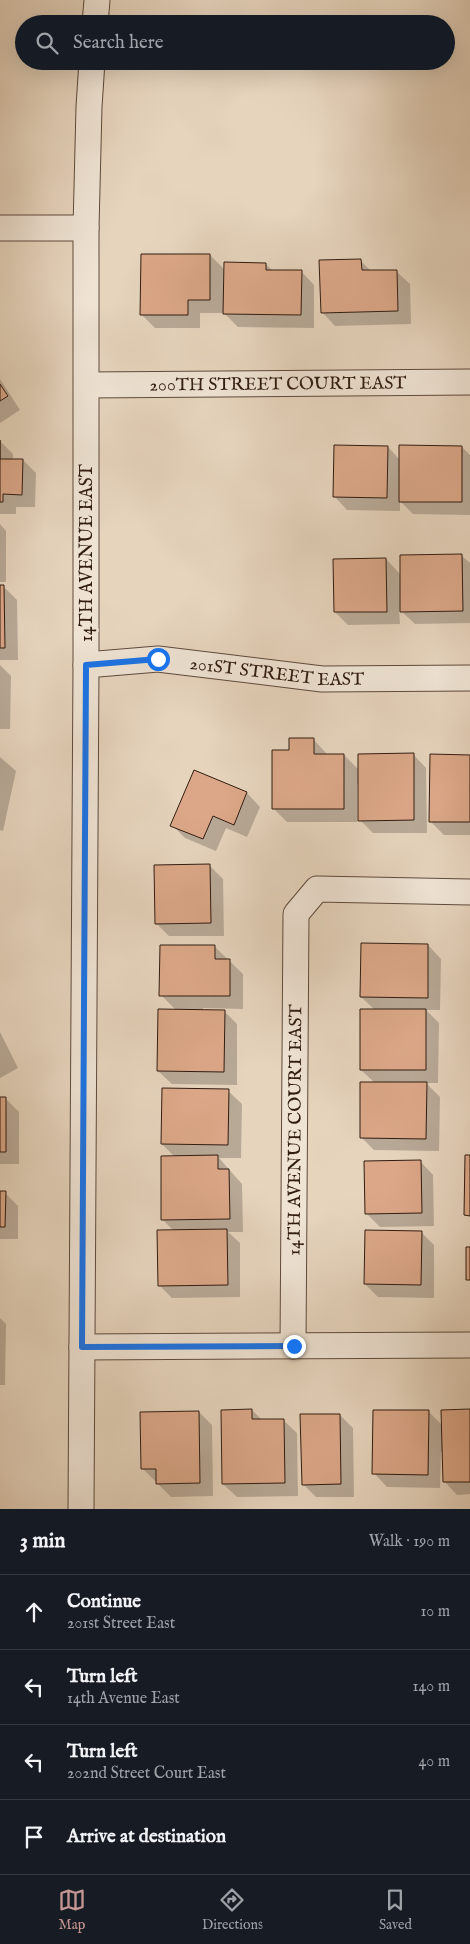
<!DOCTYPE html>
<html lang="en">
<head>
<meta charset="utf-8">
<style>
	:root { --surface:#171b24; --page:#20242c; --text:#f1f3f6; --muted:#9ea1a6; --line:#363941; --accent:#c59692 }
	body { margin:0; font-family:"IM FELL English",serif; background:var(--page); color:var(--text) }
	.stop { position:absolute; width:15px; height:15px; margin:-11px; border:4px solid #1a73e8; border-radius:50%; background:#fff }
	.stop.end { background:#1a73e8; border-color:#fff; box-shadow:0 1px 5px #0008 }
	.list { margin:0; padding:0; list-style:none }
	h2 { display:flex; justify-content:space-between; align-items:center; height:65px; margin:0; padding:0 20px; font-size:21px }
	h2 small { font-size:16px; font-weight:400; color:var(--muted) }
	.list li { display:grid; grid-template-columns:32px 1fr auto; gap:15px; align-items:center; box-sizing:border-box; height:75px; padding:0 20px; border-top:1px solid var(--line) }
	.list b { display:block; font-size:19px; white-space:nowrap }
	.list p { margin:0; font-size:16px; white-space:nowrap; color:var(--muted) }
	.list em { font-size:16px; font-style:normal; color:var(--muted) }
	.icon { flex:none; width:28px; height:28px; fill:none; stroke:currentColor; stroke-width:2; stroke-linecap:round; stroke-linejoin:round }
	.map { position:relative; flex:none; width:470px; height:1509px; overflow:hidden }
	.search { position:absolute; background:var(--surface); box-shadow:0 5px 20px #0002; left:15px; right:15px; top:15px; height:55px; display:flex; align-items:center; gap:12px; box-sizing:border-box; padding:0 18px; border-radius:28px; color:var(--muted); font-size:19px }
	.sheet { height:365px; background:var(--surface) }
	nav { display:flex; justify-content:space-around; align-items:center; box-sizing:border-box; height:70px; border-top:1px solid var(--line); background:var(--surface); font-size:14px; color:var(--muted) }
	nav a { display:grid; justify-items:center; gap:2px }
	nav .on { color:var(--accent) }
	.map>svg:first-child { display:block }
	.shadow { fill:#0003 }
	.building { fill:#dba788; stroke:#311c11 }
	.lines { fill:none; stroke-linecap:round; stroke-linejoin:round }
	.street-casing { stroke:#5e4a3c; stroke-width:27 }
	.street { stroke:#efe3d4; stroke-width:25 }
	.route { stroke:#1a73e8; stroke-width:6 }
	.labels { text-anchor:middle; stroke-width:5; stroke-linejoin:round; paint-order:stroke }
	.street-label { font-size:18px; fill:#311c11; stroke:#efe3d4 }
</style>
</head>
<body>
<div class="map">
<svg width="470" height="1509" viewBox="0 0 470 1509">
	<rect width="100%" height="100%" fill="#e6d4bd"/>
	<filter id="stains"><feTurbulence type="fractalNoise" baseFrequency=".004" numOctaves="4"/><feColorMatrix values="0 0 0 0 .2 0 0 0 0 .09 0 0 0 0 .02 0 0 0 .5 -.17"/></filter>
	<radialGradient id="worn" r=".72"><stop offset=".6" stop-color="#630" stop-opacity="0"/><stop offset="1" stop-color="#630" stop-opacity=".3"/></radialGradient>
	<!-- shadow -->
	<path class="shadow" d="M210 255 225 270 266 264 273 271H301L314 285V328L238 327 224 313H200V328H155L142 315Z
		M361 261 371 271H396L410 284 411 324 335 326 322 312Z
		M0 379 20 410 0 423Z
		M0 441 13 454V460H23L36 473 35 507H16V514H0Z
		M388 447 400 460 462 447 470 455V515L413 514 400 501V511L347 510 334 496Z
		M0 524 6 531V582H0Z
		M461 555 470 563V623L415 624 399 609 400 624 348 625 335 612 386 559 401 575Z
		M0 587H4L17 600 18 660H0Z
		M0 665 11 676 10 729H0Z
		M313 739 326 753V755H344L359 770 413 754 426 768 427 833H373L360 820 359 784H357V822H287L273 808 290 751Z
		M470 756V835H444L430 821Z
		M0 757 16 771 3 831 0 830Z
		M194 771 247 793 260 807 247 837 226 828 216 851 185 838 172 825Z
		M209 865 223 879 224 936H169L156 923Z
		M428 945 441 959 440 1010H426L439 1023 438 1083H426L440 1097 439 1151 374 1150 361 1137 375 1083 361 1070 375 1010 361 997Z
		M214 946 243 974V1009L203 1008V1011H224L237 1024V1085L172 1084 158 1071 176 1010 161 995Z
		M0 1032 18 1068 0 1078Z
		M228 1091 242 1104 241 1158H219L242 1184 243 1232H228L240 1243V1297L172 1298 159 1285 174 1231 162 1219 175 1157 162 1144Z
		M0 1099H6L19 1112V1164H0Z
		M420 1161 433 1175 434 1226 380 1227 367 1214Z
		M0 1193H5L18 1206V1239H0Z
		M421 1232 434 1245V1298L378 1297 365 1284Z
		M0 1318 6 1324 5 1385H0Z
		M252 1410 262 1420H283L297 1433 298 1496 237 1497 223 1484Z
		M428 1411 443 1426 470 1411V1494L457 1495 444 1481 443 1452H441L440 1488 387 1487 374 1473Z
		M199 1412 212 1425 213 1496 171 1497 142 1468Z
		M340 1415 353 1428 354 1497H316L303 1484Z"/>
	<!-- building -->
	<path class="building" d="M141 254H210V300H188V315H140Z
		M361 259 362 270H397L398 311 321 313 319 260Z
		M224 262 266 263V270H302L301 315 223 314Z
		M0 384 8 396 0 401Z
		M0 440V459H23L22 495 3 494V502H0Z
		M334 445 388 446 387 498 333 497Z
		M399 445 462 446V502H399Z
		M462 554 463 611 400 612V555Z
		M386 558 387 612H334L333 559Z
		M0 585H4L5 648H0Z
		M289 738H314V754H344V809H272V750H289Z
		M414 753V820L358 821V754Z
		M430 754 470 755V822H429Z
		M194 770 247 792 234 825 213 816 203 839 170 826Z
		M210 864 211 923 155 924 154 865Z
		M361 943 428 944V998L360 997Z
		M160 945H215V959H230V996H159Z
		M158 1009 225 1010 224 1072 157 1071Z
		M360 1009H426V1070H360Z
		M360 1082H427L426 1139 360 1138Z
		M162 1088 229 1089 228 1145 161 1144Z
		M0 1097H6V1152H0Z
		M218 1155V1169H229L230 1219 161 1220V1156Z
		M465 1155H470V1216L464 1215Z
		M421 1160 422 1213 365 1214 364 1161Z
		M0 1191H6L5 1227H0Z
		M227 1229 228 1285 158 1286 157 1230Z
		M365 1230 422 1231 421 1285 364 1284Z
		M466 1247H470V1280H466Z
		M252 1409V1419H284L285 1483 222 1484 221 1410Z
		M470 1409V1482H443L441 1410Z
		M373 1410H429L428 1475 372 1474Z
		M199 1411 200 1483 156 1484V1469H141L140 1412Z
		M300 1414H340L341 1484 302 1485Z"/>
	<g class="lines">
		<!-- street casing -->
		<g class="street-casing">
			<g id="street">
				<path d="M95 24 97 0"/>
				<path d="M0 228H86"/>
				<path id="s1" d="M87 385 470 382"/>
				<path id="s2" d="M86 665 158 659 322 679 470 678"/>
				<path id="s3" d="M293 1346 296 914 317 889 470 892"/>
				<path d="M82 1347 470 1345"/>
				<path d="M81 1509 86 665V228L89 107 92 61"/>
			</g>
		</g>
		<!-- street -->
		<use href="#street" class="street"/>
	</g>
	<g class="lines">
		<!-- route -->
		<path class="route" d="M158 659 86 665 82 1347 294 1346"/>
	</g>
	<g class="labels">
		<!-- street labels -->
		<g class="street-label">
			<text dy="6" stroke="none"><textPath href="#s1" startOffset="191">200TH STREET COURT EAST</textPath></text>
			<text transform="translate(86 553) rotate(-90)" y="6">14TH AVENUE EAST</text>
			<text dy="6" stroke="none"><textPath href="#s2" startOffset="192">201ST STREET EAST</textPath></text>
			<text dy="6" stroke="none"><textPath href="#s3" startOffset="216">14TH AVENUE COURT EAST</textPath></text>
		</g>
	</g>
	<rect width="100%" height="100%" filter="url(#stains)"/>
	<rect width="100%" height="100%" fill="url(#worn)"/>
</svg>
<div class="stop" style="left:158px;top:659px"></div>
<div class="stop end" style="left:294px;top:1346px"></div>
<div class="search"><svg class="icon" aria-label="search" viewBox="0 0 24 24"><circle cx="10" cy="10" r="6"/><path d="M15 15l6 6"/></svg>Search here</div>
</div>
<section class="sheet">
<h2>3 min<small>Walk · 190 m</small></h2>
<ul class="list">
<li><svg class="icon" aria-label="ahead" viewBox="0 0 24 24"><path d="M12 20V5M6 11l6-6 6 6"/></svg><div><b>Continue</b><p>201st Street East</p></div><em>10 m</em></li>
<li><svg class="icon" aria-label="left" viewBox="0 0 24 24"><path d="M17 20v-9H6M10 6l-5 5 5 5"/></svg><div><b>Turn left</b><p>14th Avenue East</p></div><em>140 m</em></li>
<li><svg class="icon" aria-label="left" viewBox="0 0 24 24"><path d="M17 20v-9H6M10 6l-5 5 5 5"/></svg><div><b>Turn left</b><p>202nd Street Court East</p></div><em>40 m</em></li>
<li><svg class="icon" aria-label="arrive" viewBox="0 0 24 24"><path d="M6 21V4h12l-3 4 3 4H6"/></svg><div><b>Arrive at destination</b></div></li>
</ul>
</section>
<nav>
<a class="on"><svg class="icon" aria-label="map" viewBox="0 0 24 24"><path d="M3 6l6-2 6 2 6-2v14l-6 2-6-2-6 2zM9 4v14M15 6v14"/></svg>Map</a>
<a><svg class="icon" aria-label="directions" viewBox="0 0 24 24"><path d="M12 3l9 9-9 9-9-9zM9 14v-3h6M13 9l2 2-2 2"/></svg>Directions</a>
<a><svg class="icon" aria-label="saved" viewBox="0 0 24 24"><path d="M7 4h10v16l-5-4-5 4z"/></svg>Saved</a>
</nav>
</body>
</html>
